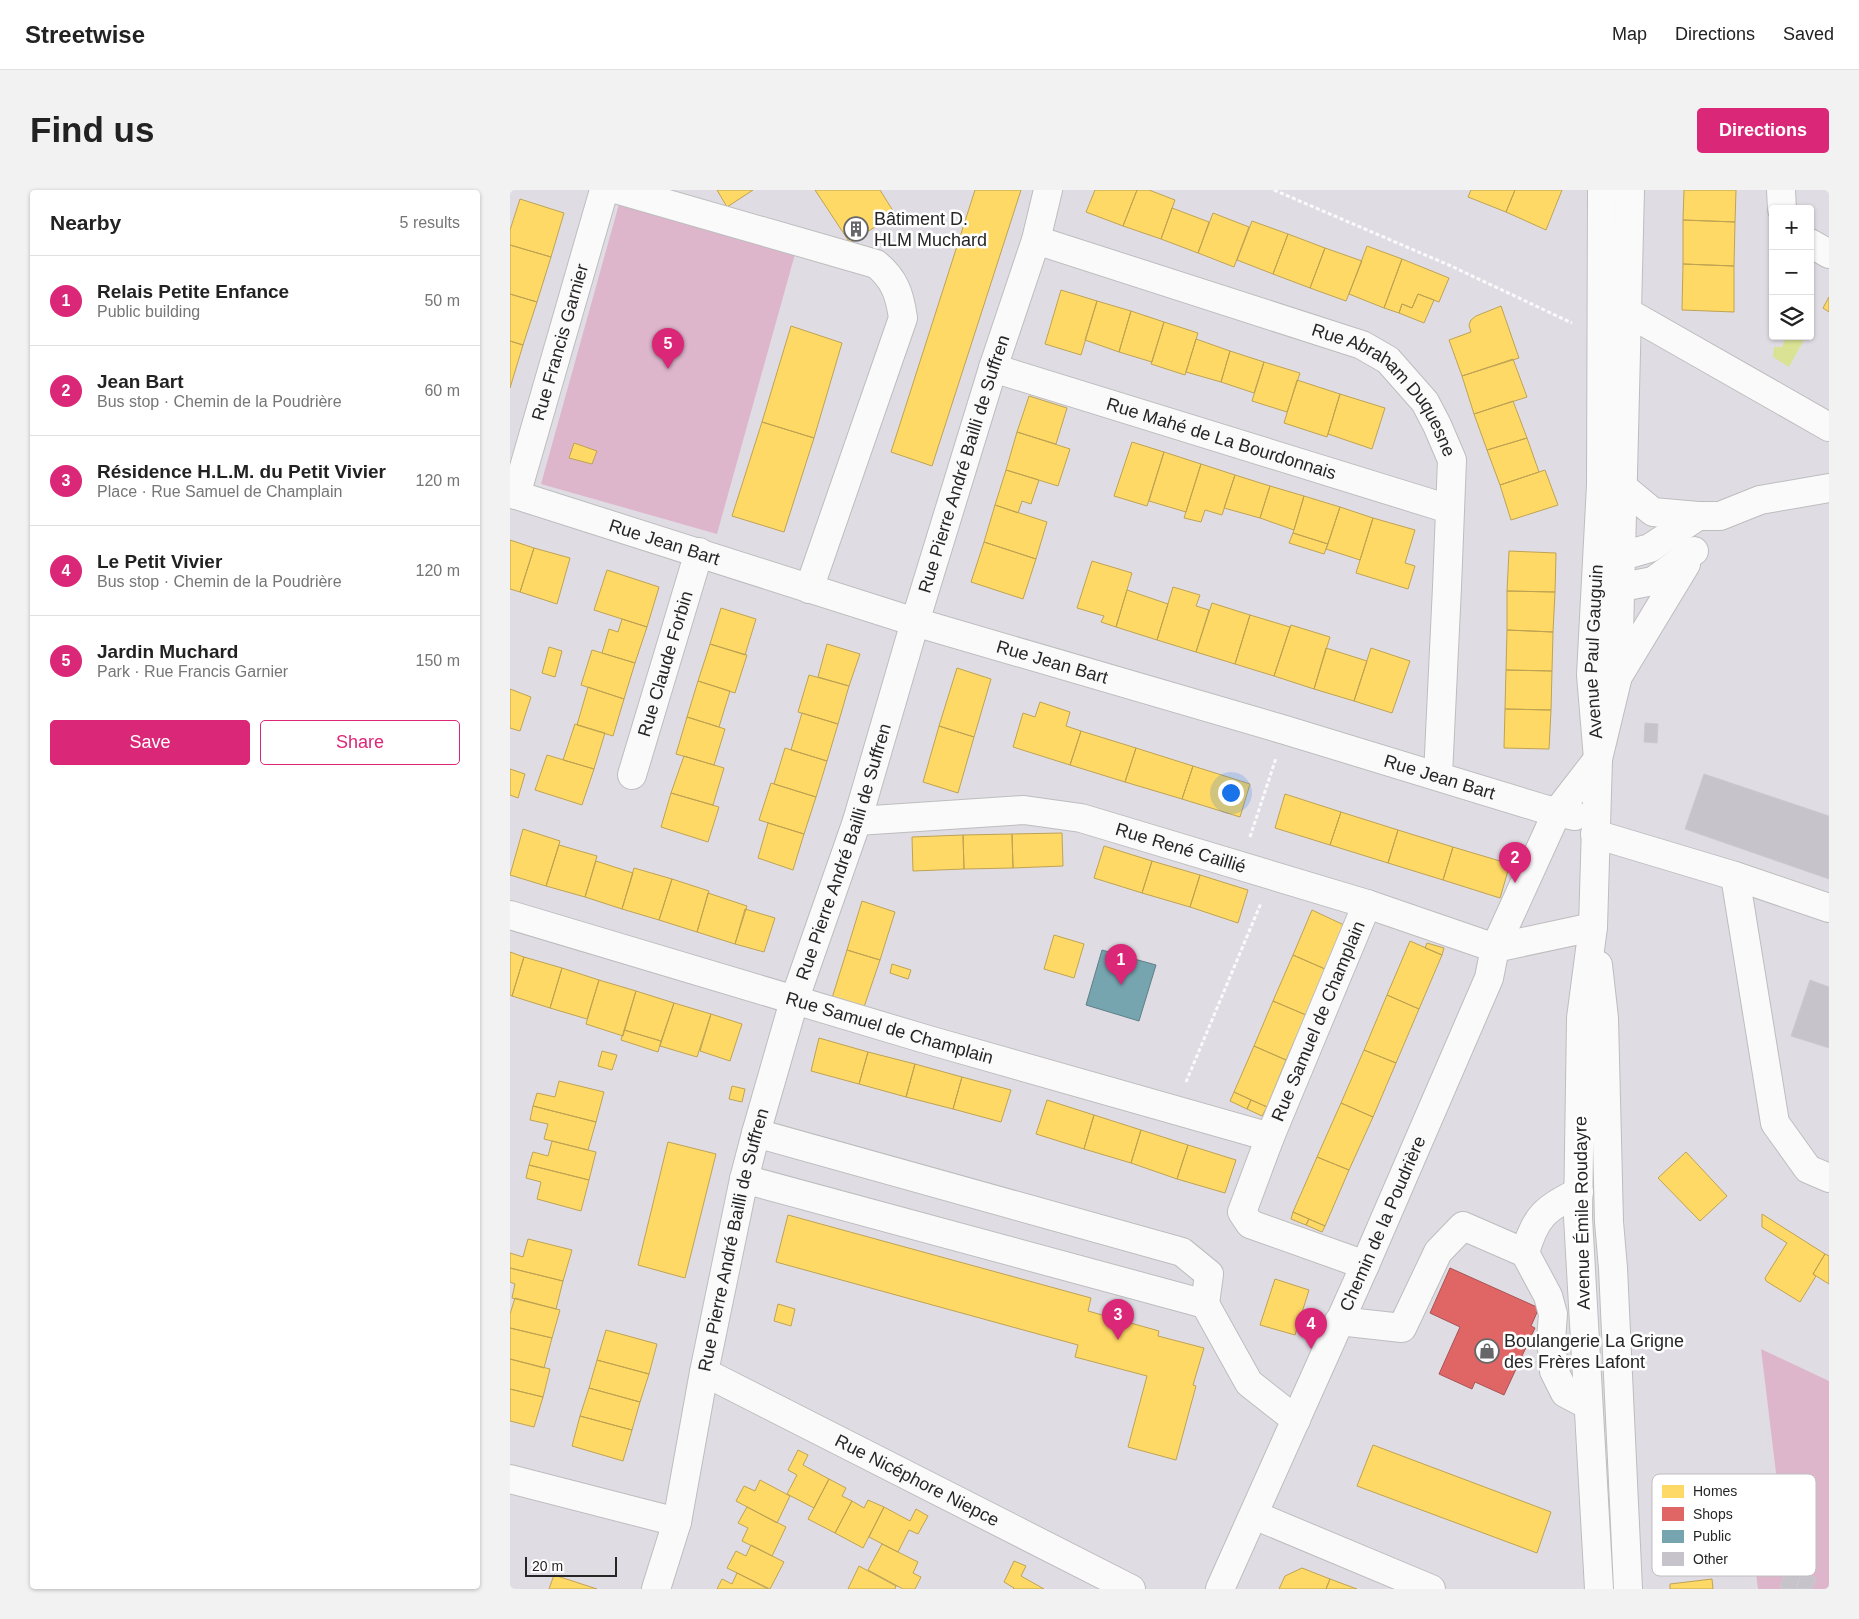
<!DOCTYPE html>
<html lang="en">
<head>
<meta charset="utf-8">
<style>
	:root { --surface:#fff; --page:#f2f2f2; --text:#222; --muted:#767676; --line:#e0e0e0; --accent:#db2777 }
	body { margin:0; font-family:Helvetica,sans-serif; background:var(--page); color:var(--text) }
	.controls { position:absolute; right:15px; top:15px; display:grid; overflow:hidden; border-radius:5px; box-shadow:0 1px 4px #0004 }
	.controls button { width:45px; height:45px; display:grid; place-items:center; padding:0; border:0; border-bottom:1px solid var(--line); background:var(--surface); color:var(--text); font:25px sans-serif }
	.scale { position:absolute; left:15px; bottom:12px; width:92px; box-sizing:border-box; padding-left:5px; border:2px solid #262626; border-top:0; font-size:14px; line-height:18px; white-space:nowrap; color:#262626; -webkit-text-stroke:4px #fff; paint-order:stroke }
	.you { position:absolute; left:720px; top:602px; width:18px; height:18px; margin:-12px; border:4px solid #fff; border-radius:50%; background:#1a73e8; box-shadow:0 0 0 8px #1a73e833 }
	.badge { display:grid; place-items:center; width:32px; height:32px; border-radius:50%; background:var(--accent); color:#fff; font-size:16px; font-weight:700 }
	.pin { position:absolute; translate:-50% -41px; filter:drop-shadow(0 1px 2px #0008) }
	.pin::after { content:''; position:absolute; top:26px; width:18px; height:15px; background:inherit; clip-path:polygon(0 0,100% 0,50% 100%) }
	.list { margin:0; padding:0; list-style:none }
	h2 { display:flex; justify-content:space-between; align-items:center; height:65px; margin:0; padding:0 20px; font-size:21px }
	h2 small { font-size:16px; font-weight:400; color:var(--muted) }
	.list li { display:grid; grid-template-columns:32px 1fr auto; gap:15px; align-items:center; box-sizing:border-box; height:90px; padding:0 20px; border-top:1px solid var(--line) }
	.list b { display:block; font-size:19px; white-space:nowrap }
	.list p { margin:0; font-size:16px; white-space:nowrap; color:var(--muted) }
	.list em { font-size:16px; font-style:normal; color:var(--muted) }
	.actions { display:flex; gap:10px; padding:15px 20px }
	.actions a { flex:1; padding:11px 0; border:1px solid var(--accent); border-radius:5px; text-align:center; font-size:18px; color:var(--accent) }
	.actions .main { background:var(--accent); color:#fff }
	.icon { flex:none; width:28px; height:28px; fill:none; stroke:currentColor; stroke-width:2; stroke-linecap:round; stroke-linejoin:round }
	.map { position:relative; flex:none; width:1319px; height:1399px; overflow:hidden; border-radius:5px }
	header { display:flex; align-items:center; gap:30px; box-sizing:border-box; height:70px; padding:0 25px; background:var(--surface); border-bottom:1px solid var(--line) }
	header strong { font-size:24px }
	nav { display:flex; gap:28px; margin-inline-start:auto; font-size:18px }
	.intro { display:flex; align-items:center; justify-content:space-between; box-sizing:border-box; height:120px; padding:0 30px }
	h1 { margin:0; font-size:35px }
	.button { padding:12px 22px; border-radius:5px; background:var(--accent); color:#fff; font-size:18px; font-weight:700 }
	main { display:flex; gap:30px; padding:0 30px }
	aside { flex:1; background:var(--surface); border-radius:5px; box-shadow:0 1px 4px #0004 }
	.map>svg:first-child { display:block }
	.green { fill:#deb6cc }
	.water { fill:#dae293 }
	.homes { fill:#ffd966; stroke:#bea353 }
	.shops { fill:#e06666; stroke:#a85353 }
	.public { fill:#76a5af; stroke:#5e7f86 }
	.building { fill:#c6c3ca; stroke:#ccc8cf }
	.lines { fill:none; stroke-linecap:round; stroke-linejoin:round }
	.minor-casing { stroke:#bdbdbe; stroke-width:30 }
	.path { stroke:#fafafb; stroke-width:3; stroke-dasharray:4 2.5; stroke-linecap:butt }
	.minor { stroke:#fafafb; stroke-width:28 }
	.labels { text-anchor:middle; stroke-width:5; stroke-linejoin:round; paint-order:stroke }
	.poi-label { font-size:18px; fill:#262626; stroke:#fff; text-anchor:start }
	.street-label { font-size:18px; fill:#262626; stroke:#fff }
	.key { fill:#fff; stroke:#bebebe; stroke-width:1 }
	.key-label { font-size:14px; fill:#262626 }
</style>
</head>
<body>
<header>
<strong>Streetwise</strong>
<nav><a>Map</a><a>Directions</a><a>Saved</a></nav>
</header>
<div class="intro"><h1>Find us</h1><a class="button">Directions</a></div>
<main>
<aside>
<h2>Nearby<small>5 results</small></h2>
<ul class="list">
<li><span class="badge">1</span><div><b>Relais Petite Enfance</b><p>Public building</p></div><em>50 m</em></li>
<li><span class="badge">2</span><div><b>Jean Bart</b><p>Bus stop · Chemin de la Poudrière</p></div><em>60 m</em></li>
<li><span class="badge">3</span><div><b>Résidence H.L.M. du Petit Vivier</b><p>Place · Rue Samuel de Champlain</p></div><em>120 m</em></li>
<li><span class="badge">4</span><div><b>Le Petit Vivier</b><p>Bus stop · Chemin de la Poudrière</p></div><em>120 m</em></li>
<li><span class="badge">5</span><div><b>Jardin Muchard</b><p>Park · Rue Francis Garnier</p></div><em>150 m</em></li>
</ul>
<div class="actions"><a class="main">Save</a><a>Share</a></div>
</aside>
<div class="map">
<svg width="1319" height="1399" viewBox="0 0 1319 1399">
	<rect width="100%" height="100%" fill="#e0dce4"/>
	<!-- green -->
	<path class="green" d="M109 14 285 64 207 344 31 294Z
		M1251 1159 1319 1191V1399H1248L1240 1335 1271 1324Z"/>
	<!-- water -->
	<path class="water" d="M1276 146H1296L1279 177 1263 167 1264 157H1272Z"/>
	<!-- homes -->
	<path class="homes" d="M207 0H243L217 17Z
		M305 0H370L385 24 340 53Z
		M465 0H511L422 276 381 262Z
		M585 0H627L613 36 576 22Z
		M627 0H639L665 10 651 49 613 36Z
		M961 0H1005L996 22 958 7Z
		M1005 0H1052L1036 40 996 22Z
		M1174 0H1226L1225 32 1173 30Z
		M10 9 54 23 41 67 0 55V40Z
		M662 18 699 32 688 63 651 49Z
		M703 23 739 37 724 77 688 63Z
		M1173 30 1225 32 1224 76 1173 74Z
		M742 31 778 44 763 84 727 70Z
		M778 44 815 58 800 98 763 84Z
		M0 55 41 67 27 112 0 104Z
		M857 56 892 69 874 118 839 104Z
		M815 58 852 71 836 111 800 98Z
		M892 69 939 88 929 112 908 104 902 118 892 114 889 123 874 118Z
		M1173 74 1224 76V122L1172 120Z
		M551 100 587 111 571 165 535 154Z
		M0 104 27 112 13 155 0 151Z
		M908 104 924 110 914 133 889 123 892 114 902 118Z
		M1319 107V122L1313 118Z
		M587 111 621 121 609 162 575 150Z
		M991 116 1009 168 952 186 939 150 961 142 959 135 961 130 966 126Z
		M621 121 654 132 642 172 609 162Z
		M654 132 688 143 675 185 641 174Z
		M281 136 332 153 304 248 252 232Z
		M686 149 720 161 711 192 676 182Z
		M0 151 13 155 0 198Z
		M720 161 754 172 744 203 711 192Z
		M1003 169 1017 207 964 224 952 186Z
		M754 172 790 183 777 222 742 211Z
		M787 190 830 204 817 247 774 233Z
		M830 204 875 218 862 259 818 244Z
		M519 206 557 218 546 254 507 242Z
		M1003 211 1017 248 977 260 964 224Z
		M252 232 304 248 274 342 222 326Z
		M507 242 560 259 548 296 496 280Z
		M1017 248 1029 282 990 295 977 260Z
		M622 252 654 262 637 316 604 306Z
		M64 253 87 261 82 274 59 268Z
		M654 262 691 274 676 322 639 311Z
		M691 274 725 285 712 325 695 320 691 332 674 328Z
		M496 280 529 290 521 314 512 311 508 323 485 315Z
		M1035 280 1048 315 1001 330 990 295Z
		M725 285 760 296 750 328 714 318Z
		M760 296 794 306 784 340 750 328Z
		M794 306 830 317 818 354 783 343Z
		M485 315 537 332 526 369 474 352Z
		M830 317 863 328 850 370 816 359Z
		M863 328 905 340 895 373 905 376 898 399 846 383Z
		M783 343 818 354 814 364 779 353Z
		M0 350 24 358 10 402 0 399Z
		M474 352 526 369 513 409 461 392Z
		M24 358 60 368 47 414 10 402Z
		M999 361 1046 363 1045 402 997 401Z
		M582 371 622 383 606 437 591 432 594 426 567 418Z
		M97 380 149 397 137 437 84 420Z
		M663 397 690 405 686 416 699 420 686 462 647 450Z
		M617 400 658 414 647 450 606 437Z
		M997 401 1045 402 1043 442 997 440Z
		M702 413 740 425 725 474 686 462Z
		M211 418 246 429 235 465 200 454Z
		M740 425 780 437 764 486 725 474Z
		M112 429 137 437 125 473 92 463 99 439 108 442Z
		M781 435 820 447 804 499 764 486Z
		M997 440 1043 442 1042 481 996 480Z
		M200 454 237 465 225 503 188 491Z
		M317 454 350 464 339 496 308 487Z
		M39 457 52 461 45 487 32 483Z
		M816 458 857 471 844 511 804 499Z
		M861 458 900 471 882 523 844 511Z
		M82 460 125 473 114 509 71 495Z
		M447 478 481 489 464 547 429 536Z
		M996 480 1042 481 1041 520 995 519Z
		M299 485 339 496 328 534 288 522Z
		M188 491 220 501 209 537 177 527Z
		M78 497 114 509 103 546 67 535Z
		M0 499 21 507 10 541 0 538Z
		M530 512 560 522 556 536 571 541 560 575 503 557 513 523 525 527Z
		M995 519 1041 520 1039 559 994 558Z
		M292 523 328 534 317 571 281 560Z
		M177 527 215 539 204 575 166 564Z
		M65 534 95 543 84 579 53 570Z
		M429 536 464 547 448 603 413 592Z
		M571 541 626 558 615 592 560 575Z
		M275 558 317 571 306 607 264 594Z
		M626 558 683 576 672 609 615 592Z
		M37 565 84 579 72 615 25 600Z
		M174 566 214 578 203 615 161 603Z
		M683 576 740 594 730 627 672 609Z
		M0 579 15 584 8 608 0 605Z
		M261 593 306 607 294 644 249 630Z
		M161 603 209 617 198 652 151 637Z
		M775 604 831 622 820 655 765 638Z
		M831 622 888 640 878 673 820 655Z
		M258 633 294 644 283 680 248 668Z
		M13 639 50 651 36 696 0 685Z
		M888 640 943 657 933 690 878 673Z
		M552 643 553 676 503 678 502 644Z
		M502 644 503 678 454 679 453 645Z
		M453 645 454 679 403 681 402 647Z
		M49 655 87 666 75 707 36 696Z
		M594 656 642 671 632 703 584 688Z
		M943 657 1000 674 990 708 933 690Z
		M86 671 123 683 112 719 75 707Z
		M642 671 690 685 680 717 632 703Z
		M124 678 162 689 149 730 112 719Z
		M690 685 738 700 728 733 680 717Z
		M162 689 199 701 187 742 149 730Z
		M198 703 237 716 225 754 187 742Z
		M352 711 385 722 370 770 337 760Z
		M235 719 265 728 254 762 225 754Z
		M802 720 834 735 815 779 783 765Z
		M544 745 574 754 564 788 534 779Z
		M900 751 932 765 909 819 877 805Z
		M917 753 934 758 932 765 915 758Z
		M337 760 370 770 354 817 322 808Z
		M0 762 14 767 2 806 0 805Z
		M783 765 815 779 796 825 763 811Z
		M14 767 52 778 40 818 2 806Z
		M382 774 401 780 398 789 380 783Z
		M52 778 89 790 77 829 40 818Z
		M89 790 126 801 113 846 76 834Z
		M126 801 164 813 151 851 114 840Z
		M877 805 909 819 886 873 854 860Z
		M763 811 796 825 776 870 744 856Z
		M164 813 201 824 187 867 150 856Z
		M201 824 232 834 220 871 190 861Z
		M114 840 151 851 148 862 111 850Z
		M309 848 358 862 349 894 301 881Z
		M744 856 776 870 757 917 724 902Z
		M854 860 886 873 863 927 831 913Z
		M92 861 107 865 102 880 88 876Z
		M358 862 405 874 396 907 349 894Z
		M405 874 452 887 443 919 396 907Z
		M452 887 501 900 491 932 443 919Z
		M49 891 94 902 86 932 23 916 27 903 45 907Z
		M222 896 235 899 232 912 219 909Z
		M724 902 741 910 737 919 720 911Z
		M537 910 584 925 574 959 526 944Z
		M741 910 757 917 752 926 737 919Z
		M831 913 863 927 839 980 807 967Z
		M23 916 86 932 78 960 34 949 38 934 20 930Z
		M584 925 631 940 621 973 574 959Z
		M631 940 678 955 667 989 621 973Z
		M42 951 86 962 79 990 19 975 23 962 38 966Z
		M158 952 206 964 175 1088 128 1075Z
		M678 955 726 970 715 1003 667 989Z
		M1176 962 1217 1006 1190 1031 1148 988Z
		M807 967 839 980 815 1036 783 1022Z
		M19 975 79 990 71 1021 27 1009 31 992 16 988Z
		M783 1022 799 1029 796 1035 781 1029Z
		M1252 1024 1315 1064 1303 1084 1306 1086 1290 1112 1256 1091 1255 1088 1277 1053 1252 1037Z
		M278 1025 581 1108 578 1121 649 1141 648 1146 694 1158 683 1195 686 1196 666 1270 618 1257 637 1186 565 1167 568 1155 266 1072Z
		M799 1029 815 1036 812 1042 796 1035Z
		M18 1049 62 1060 53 1091 0 1078V1063L13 1067Z
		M1315 1064 1319 1066V1094L1303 1084Z
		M0 1078 53 1091 46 1119 2 1108 5 1094 0 1092Z
		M765 1089 799 1100 785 1145 750 1135Z
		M5 1108 50 1120 42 1148 0 1138V1124Z
		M268 1114 285 1119 281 1136 264 1131Z
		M0 1138 42 1148 34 1178 0 1169Z
		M96 1140 147 1154 139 1184 87 1170Z
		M0 1169 40 1179 33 1207 0 1199Z
		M87 1170 139 1184 130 1212 79 1198Z
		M79 1198 130 1212 122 1240 70 1226Z
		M0 1199 33 1207 24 1237 0 1231Z
		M70 1226 122 1240 113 1271 62 1256Z
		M863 1255 1041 1322 1027 1363 847 1296Z
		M288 1260 298 1265 293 1275 319 1289 304 1318 277 1304 287 1285 278 1280Z
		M319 1289 336 1298 332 1306 342 1311 325 1343 298 1329Z
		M250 1290 280 1306 267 1333 226 1311 234 1296 245 1301Z
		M358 1310 374 1317 353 1358 325 1343 342 1311 354 1318Z
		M237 1317 276 1337 262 1366 232 1351 238 1338 228 1333Z
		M374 1317 400 1331 406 1319 418 1326 408 1344 399 1340 388 1362 359 1347Z
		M372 1354 408 1372 403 1383 411 1387 405 1399H393L358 1380Z
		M241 1355 274 1372 260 1399 217 1378 226 1361 236 1366Z
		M504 1371 516 1376 511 1386 534 1399H503L504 1398 494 1392Z
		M349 1376 386 1396 385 1399H338Z
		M792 1378 820 1389 816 1399H769L775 1386Z
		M227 1383 258 1399H207L212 1389 222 1394Z
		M44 1385 87 1399H39Z
		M820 1389 847 1399H816Z
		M1202 1389 1203 1399H1160V1394Z"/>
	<!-- shops -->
	<path class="shops" d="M940 1078 1029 1118 1021 1136 1025 1138 994 1205 965 1192 962 1199 929 1184 950 1137 920 1123Z"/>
	<!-- public -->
	<path class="public" d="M592 760 646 775 629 831 576 815Z"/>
	<!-- building -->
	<path class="building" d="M1135 533 1148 534 1147 553 1134 552Z
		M1194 584 1319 626V689L1175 639Z
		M1300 790 1319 797V858L1281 846Z
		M1277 1376 1292 1382 1286 1399 1270 1398Z
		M1292 1382 1306 1388 1302 1399 1286 1398Z"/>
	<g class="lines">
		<!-- minor casing -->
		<g class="minor-casing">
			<g id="minor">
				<path d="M109 0 366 74C385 89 390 106 393 128L299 399"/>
				<path d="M1271 0 1272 19"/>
				<path id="s1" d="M526 50 852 155 878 170 915 212 927 235 942 270 937 397 928 585"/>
				<path d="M1300 53 1319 64"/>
				<path d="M1117 122 1319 237"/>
				<path id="s2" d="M483 178 939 319"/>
				<path d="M1114 298 1143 322 1188 326H1210L1250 310 1319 298"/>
				<path id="s3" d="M0 303 405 432 775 540 1034 619 1065 626"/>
				<path id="s4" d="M6 305 94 0"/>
				<path d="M1098 375 1112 366 1140 358 1188 326"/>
				<path d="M1102 383 1112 397 1143 391 1184 361"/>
				<path d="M1110 483 1176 374"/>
				<path id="s5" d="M122 585 189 362"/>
				<path id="s6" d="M347 631 514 620 571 628 857 714 985 758"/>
				<path d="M1085 644 1225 686 1319 718"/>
				<path d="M1225 686 1265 933 1298 979 1319 988"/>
				<path id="s7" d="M0 725 422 851 760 947"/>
				<path d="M985 758 1083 737"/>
				<path d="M1088 775 1094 828 1099 1032 1103 1078 1118 1399"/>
				<path d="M246 943 672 1062 699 1084 695 1114"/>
				<path d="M234 989 695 1114 739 1193 786 1230"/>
				<path d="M1015 1063C1025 1027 1035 1018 1069 1002"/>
				<path id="s8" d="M855 1075 740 1034 732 1022 760 947 857 714"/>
				<path d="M829 1131 892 1138 928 1062 953 1036 1015 1063 1038 1106 1043 1124 1041 1150 1044 1181 1055 1203 1078 1215"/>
				<path id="s9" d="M194 1182 621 1399"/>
				<path d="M0 1289 167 1332"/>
				<path d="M744 1325 921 1399"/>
				<path id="s10" d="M146 1399 167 1332 194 1182 234 989 246 943 284 811 347 631 405 432 483 178 526 50 538 0"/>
				<path id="s11" d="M710 1399 855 1075 979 788 985 758 1047 622 1088 569 1108 486 1120 0"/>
				<path id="s12" d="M1089 1399 1068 1027 1071 828 1083 737 1088 569 1081 485 1091 295 1092 0"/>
			</g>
		</g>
		<!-- path -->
		<path class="path" d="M764 0 941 76 1062 133
			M740 647 766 568
			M676 892 751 713"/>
		<!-- minor -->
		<use href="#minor" class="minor"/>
	</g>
	<!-- icons -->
	<defs>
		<g id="building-ring" transform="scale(1.25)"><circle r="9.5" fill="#fff" stroke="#676668" stroke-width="1.5"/><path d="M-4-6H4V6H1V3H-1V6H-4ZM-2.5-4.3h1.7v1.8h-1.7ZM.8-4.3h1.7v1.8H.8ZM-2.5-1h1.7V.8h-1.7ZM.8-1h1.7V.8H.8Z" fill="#676668"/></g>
		<g id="shop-ring" transform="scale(1.25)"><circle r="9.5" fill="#fff" stroke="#676668" stroke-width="1.5"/><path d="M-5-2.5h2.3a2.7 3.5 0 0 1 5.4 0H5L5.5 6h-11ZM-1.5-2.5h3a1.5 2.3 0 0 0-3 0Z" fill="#676668"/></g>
	</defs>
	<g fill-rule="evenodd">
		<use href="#building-ring" x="346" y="39"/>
		<use href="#shop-ring" x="977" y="1161"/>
	</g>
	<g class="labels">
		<!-- poi labels -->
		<g class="poi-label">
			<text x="364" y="35">Bâtiment D.<tspan x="364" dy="21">HLM Muchard</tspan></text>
			<text x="994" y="1157">Boulangerie La Grigne<tspan x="994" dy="21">des Frères Lafont</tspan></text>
		</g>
		<!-- street labels -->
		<g class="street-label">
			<text dy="6" stroke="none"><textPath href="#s4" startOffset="159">Rue Francis Garnier</textPath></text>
			<text dy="6" stroke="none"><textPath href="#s1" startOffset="389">Rue Abraham Duquesne</textPath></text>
			<text dy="6" stroke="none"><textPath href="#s2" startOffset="239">Rue Mahé de La Bourdonnais</textPath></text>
			<text dy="6" stroke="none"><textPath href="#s10" startOffset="1168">Rue Pierre André Bailli de Suffren</textPath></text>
			<text dy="6" stroke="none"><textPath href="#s3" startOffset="162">Rue Jean Bart</textPath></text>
			<text dy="6" stroke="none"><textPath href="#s12" startOffset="939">Avenue Paul Gauguin</textPath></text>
			<text dy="6" stroke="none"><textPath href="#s3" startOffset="568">Rue Jean Bart</textPath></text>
			<text dy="6" stroke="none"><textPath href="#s5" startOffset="116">Rue Claude Forbin</textPath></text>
			<text dy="6" stroke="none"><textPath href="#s3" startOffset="972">Rue Jean Bart</textPath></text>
			<text dy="6" stroke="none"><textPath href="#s6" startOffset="329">Rue René Caillié</textPath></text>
			<text dy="6" stroke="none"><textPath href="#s10" startOffset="762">Rue Pierre André Bailli de Suffren</textPath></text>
			<text dy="6" stroke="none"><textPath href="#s8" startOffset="342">Rue Samuel de Champlain</textPath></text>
			<text dy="6" stroke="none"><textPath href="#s7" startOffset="396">Rue Samuel de Champlain</textPath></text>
			<text transform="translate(1072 1023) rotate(-91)" y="6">Avenue Émile Roudayre</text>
			<text dy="6" stroke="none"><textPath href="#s11" startOffset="400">Chemin de la Poudrière</textPath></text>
			<text dy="6" stroke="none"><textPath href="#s10" startOffset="358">Rue Pierre André Bailli de Suffren</textPath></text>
			<text dy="6" stroke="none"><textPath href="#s9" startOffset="239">Rue Nicéphore Niepce</textPath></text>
		</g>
	</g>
	<!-- legend -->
	<rect x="1142" y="1284" width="164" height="102" rx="8" class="key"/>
	<rect x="1152" y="1295" width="22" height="13" fill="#ffd966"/>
	<rect x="1152" y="1317" width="22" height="14" fill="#e06666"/>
	<rect x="1152" y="1340" width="22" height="13" fill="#76a5af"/>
	<rect x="1152" y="1362" width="22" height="14" fill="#c6c3ca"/>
	<g class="key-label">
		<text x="1183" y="1306">Homes</text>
		<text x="1183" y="1329">Shops</text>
		<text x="1183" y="1351">Public</text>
		<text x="1183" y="1374">Other</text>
	</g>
</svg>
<div class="controls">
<button>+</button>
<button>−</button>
<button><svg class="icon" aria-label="layers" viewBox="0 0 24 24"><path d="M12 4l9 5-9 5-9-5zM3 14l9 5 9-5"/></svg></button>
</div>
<div class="scale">20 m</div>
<div class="you"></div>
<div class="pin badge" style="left:611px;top:795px">1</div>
<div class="pin badge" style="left:1005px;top:693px">2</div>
<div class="pin badge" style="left:608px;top:1150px">3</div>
<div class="pin badge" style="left:801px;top:1159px">4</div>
<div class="pin badge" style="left:158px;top:179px">5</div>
</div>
</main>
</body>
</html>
